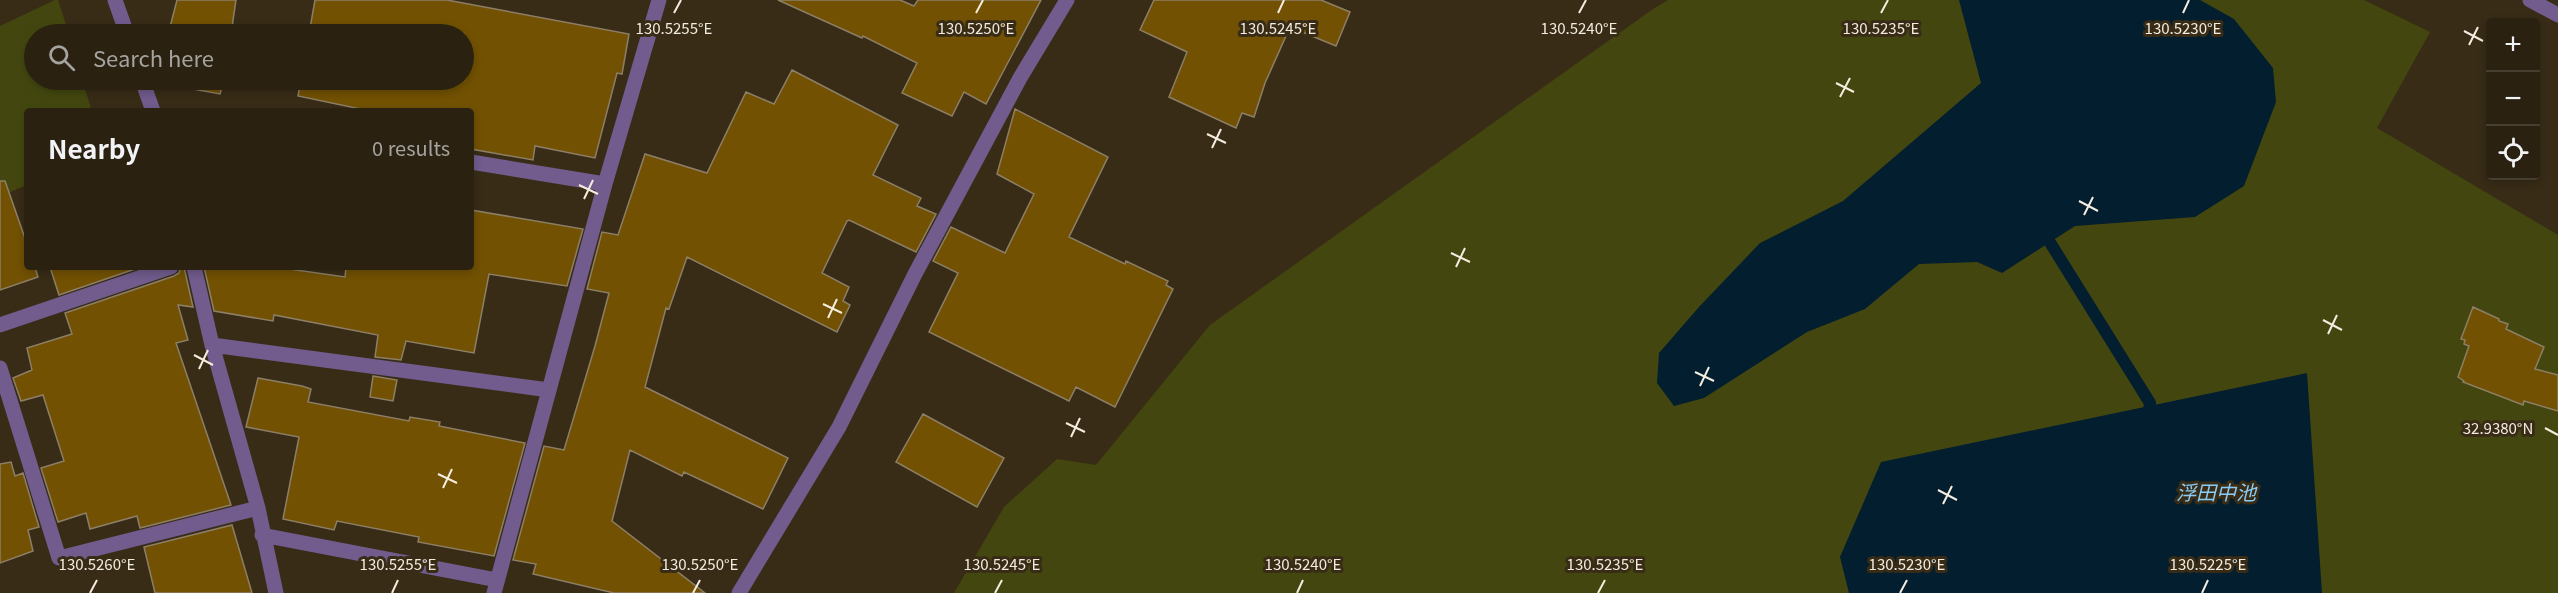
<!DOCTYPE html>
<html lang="en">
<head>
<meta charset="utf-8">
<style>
	:root { --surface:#2a2111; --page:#362e1f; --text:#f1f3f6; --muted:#a5a39f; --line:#463e31 }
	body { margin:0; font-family:Georgia,"Noto Sans JP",serif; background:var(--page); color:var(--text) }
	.controls { position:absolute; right:18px; top:18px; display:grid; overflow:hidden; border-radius:6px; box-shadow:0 3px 9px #0003 }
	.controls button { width:54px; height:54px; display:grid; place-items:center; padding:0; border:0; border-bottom:2px solid var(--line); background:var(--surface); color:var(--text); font:30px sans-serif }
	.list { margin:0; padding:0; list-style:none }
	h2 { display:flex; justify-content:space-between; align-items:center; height:78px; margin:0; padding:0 24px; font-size:26px }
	h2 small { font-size:20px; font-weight:400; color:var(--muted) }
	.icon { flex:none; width:33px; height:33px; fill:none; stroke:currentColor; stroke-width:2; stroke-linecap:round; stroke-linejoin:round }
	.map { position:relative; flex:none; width:2558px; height:593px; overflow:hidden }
	.search { position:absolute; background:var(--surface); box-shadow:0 3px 9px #0003; left:24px; top:24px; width:450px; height:66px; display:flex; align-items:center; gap:15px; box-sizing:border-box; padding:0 21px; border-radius:33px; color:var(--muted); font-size:22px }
	.panel { position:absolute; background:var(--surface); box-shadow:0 3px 9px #0003; left:24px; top:108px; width:450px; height:162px; border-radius:6px }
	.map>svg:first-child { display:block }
	.green { fill:#43470f }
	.water { fill:#021e2f }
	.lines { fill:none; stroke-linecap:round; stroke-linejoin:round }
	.stream { stroke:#021e2f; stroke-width:12 }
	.building { fill:#725102; stroke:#8d7f67; stroke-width:1.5 }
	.minor { stroke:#715c8d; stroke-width:15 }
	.ticks { fill:none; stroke:#f4ecdf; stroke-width:2 }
	.labels { text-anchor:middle; stroke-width:6; stroke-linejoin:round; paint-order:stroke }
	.water-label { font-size:20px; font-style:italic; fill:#8acbf5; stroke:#382c17 }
	.ticks-label { font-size:15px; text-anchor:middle; fill:#f4ecdf; stroke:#382c17; stroke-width:6; stroke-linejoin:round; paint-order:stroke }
</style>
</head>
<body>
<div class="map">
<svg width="2558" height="593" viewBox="0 0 2558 593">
	<rect width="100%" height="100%" fill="#382c17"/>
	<!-- green -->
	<path class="green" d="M55 0H58L69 34H34V80H82L92 111H27V185L0 196V26Z
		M1668 0H2364L2430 32 2377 128 2558 235V593H954L1004 507 1057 459 1096 465 1210 325 1653 9Z"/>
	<!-- water -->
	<path class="water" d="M1959 0H2200L2234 19 2273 68 2276 102 2244 186 2195 217 2075 226 2002 273 1977 262 1919 264 1865 309 1807 332 1704 398 1674 406 1657 383 1659 353 1699 307 1760 243 1843 201 1981 83Z
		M2307 373 2322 593H1849L1840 557 1881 462Z"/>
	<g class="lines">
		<!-- stream -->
		<path class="stream" d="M2041 228 2150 403 2148 419"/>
	</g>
	<!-- building -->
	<path class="building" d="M177 0H236L231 34H173L174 28 170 27Z
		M315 0H447L629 34 622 74 617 73 595 158 535 146 533 160 471 149V111H370L298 96 301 80H464V34H309Z
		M778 0H900L914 6 918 0H1041L986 104 964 92 952 116 902 93 917 63 863 36 862 38Z
		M1154 0H1321L1350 12 1336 46 1290 27 1265 83 1254 117 1242 113 1236 128 1169 97 1187 52 1140 30Z
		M792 70 898 125 873 175 921 198 917 206 936 214 916 252 849 220 847 221 822 273 849 287 843 301 850 305 837 332 687 257 669 309 666 308 645 387 788 458 763 509 684 472 682 476 630 450 612 521 705 593H614L533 574 536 564 513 560 544 446 564 450 595 346 609 293 587 289 602 232 618 235 645 154 707 173 746 92 774 104Z
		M177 80H224L220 94 176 86Z
		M1015 109 1108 157 1069 237 1125 264 1126 261 1168 281 1166 285 1173 289 1115 407 1076 387 1069 401 929 332 958 273 933 261 951 227 1005 253 1034 194 997 174Z
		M0 181H5L27 244V267H35L38 277 0 290Z
		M471 210 583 229 567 286 489 274 474 353 406 341 401 360 375 357 378 335 274 315 273 321 214 311 204 267H275L345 277 346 267H471Z
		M50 267H141L59 295Z
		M181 267H184L193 307 178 305 188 340 176 343 231 505 140 528 137 516 90 529 86 513 58 522 41 468 64 461 43 395 21 401 13 378 32 370 27 348 72 334 65 313 174 276 179 273Z
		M2473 307 2499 319V321L2508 324 2506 329 2544 347 2535 369 2558 375V411L2524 401 2523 405 2463 382 2464 381 2458 377 2469 346 2464 344 2465 340 2461 339Z
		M373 376 397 380 393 401 370 397Z
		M258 378 302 386 311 389 308 402 409 421 410 417 440 422 439 426 525 443 494 556 418 542 419 537 337 521 334 530 283 519 299 437 246 427Z
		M923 414 1004 458 977 507 896 462Z
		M11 462 15 476 23 473 39 527 28 530 33 551 0 563V464Z
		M232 525 252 593H155L144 547Z"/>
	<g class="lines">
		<!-- minor -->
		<path class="minor" d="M115 0 127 34
			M2530 0 2558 15
			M142 80 153 111
			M471 162 605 184
			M194 267 212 345 258 508 276 593
			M0 325 171 267
			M212 345 549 390
			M0 368 59 558 258 508
			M262 535 497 580
			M494 593 605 184 659 0
			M739 593 839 427 915 274 1020 78 1067 0"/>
	</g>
	<!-- ticks -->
	<path class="ticks" d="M674 13 681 0M976 13 983 0M1278 13 1284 0M1579 13 1586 0M1881 13 1888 0M2183 13 2189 0M2464 31 2483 41M2469 45 2478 27M1836 83 1854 92M1840 97 1850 78M1207 134 1226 143M1212 148 1221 129M579 185 598 194M584 199 593 180M2079 201 2098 211M2084 215 2093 197M1451 253 1470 262M1456 267 1465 248M823 304 842 313M828 318 837 299M2323 320 2342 330M2328 334 2337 315M194 355 213 365M199 369 208 350M1695 372 1714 381M1700 386 1709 367M1066 423 1085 432M2545 428 2558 435M1071 437 1080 418M438 474 457 483M443 488 452 469M1938 490 1957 500M1943 504 1952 486M90 593 97 580M392 593 398 580M693 593 700 580M995 593 1002 580M1297 593 1303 580M1598 593 1605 580M1900 593 1907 580M2202 593 2208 580"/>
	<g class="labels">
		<!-- water labels -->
		<g class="water-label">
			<text x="2216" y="500">浮田中池</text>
		</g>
	</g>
	<g class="ticks-label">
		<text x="674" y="34">130.5255°E</text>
		<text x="2183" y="34">130.5230°E</text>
		<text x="976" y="34">130.5250°E</text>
		<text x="1278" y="34">130.5245°E</text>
		<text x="1579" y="34">130.5240°E</text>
		<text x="1881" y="34">130.5235°E</text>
		<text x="2498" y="434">32.9380°N</text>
		<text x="97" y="570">130.5260°E</text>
		<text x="398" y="570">130.5255°E</text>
		<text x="700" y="570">130.5250°E</text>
		<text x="1002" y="570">130.5245°E</text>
		<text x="1303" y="570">130.5240°E</text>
		<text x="1605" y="570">130.5235°E</text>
		<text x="1907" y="570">130.5230°E</text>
		<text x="2208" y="570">130.5225°E</text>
	</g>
</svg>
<div class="controls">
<button>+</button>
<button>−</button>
<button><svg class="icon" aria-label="locate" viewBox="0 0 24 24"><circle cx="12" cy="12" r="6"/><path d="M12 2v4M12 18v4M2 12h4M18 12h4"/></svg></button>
</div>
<div class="search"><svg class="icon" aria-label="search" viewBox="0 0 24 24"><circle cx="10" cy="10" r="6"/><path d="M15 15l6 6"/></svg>Search here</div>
<section class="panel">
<h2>Nearby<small>0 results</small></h2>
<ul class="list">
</ul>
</section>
</div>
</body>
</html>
